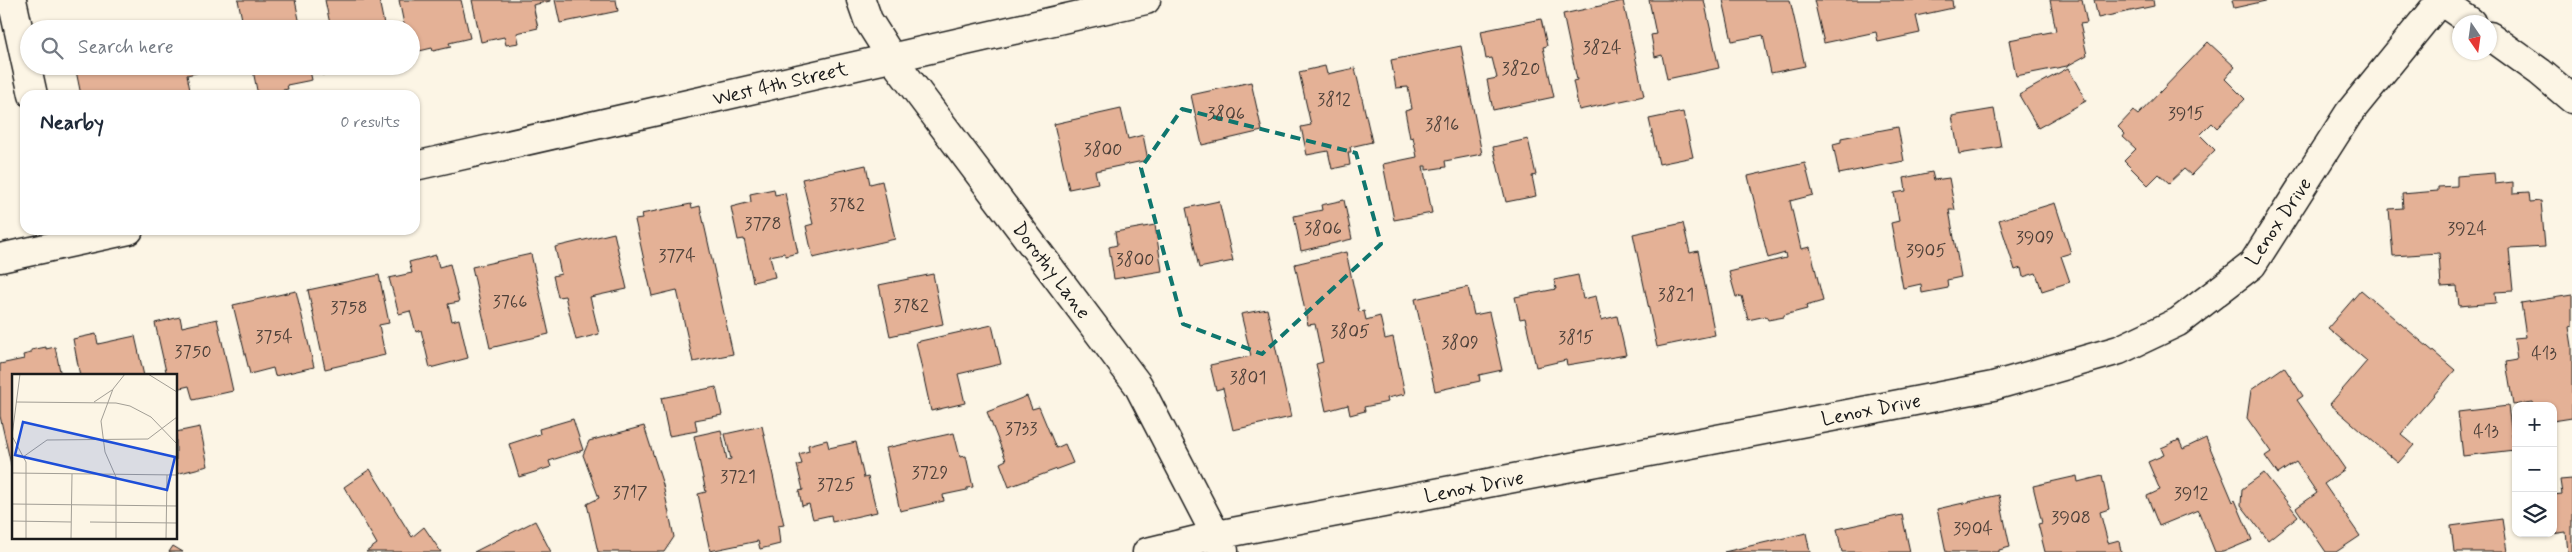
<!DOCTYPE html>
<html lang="en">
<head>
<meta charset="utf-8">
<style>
	:root { --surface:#fff; --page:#f2f2f3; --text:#1f2937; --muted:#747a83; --line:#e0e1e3 }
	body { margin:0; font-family:Mynerve,sans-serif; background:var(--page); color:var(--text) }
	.controls { position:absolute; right:15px; bottom:15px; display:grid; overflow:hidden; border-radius:10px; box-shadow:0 1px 4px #0004 }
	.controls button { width:45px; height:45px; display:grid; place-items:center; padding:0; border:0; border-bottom:1px solid var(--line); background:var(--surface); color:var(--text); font:25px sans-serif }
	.compass { position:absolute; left:2452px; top:15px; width:45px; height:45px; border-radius:50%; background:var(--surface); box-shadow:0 1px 4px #0004; rotate:167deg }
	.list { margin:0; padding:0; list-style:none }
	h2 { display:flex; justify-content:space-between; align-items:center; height:65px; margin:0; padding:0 20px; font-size:21px }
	h2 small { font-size:16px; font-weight:400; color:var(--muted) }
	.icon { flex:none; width:28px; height:28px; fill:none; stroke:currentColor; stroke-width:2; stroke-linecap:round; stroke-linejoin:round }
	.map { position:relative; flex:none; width:2572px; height:552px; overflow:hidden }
	.search { position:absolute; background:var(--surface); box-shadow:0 1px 4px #0004; left:20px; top:20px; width:400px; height:55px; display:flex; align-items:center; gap:12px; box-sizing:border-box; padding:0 18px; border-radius:28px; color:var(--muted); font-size:19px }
	.panel { position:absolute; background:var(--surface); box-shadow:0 1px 4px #0004; left:20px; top:90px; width:400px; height:145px; border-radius:15px }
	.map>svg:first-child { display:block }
	.building { fill:#e4b196; stroke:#1c1c1c }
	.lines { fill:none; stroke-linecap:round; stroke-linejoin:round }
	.minor-casing { stroke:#1c1c1c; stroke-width:31 }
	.minor { stroke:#fcf5e5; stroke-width:28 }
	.marked { fill:none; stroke:#0f766e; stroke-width:4; stroke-dasharray:10 6; stroke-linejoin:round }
	.labels { text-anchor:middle; stroke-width:5; stroke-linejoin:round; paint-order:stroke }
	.number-label { font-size:18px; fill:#4e413a }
	.street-label { font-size:20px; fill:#1c1c1c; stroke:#fcf5e5 }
	.inset-road { fill:none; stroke:#a29e95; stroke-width:1 }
	.view { fill:#1d4ed8; fill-opacity:0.15; stroke:#1d4ed8; stroke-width:2.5 }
	.inset-edge { fill:none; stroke:#1c1c1c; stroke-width:2.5 }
</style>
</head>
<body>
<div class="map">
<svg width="2572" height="552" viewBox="0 0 2572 552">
	<rect width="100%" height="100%" fill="#fcf5e5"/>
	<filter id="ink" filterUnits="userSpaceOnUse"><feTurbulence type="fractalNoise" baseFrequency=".02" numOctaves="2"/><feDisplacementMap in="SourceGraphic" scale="10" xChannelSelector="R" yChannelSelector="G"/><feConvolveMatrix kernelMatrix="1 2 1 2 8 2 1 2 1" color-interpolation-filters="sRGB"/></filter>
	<g filter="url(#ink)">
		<!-- building -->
		<path class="building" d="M238 0H295L301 29H237V26L243 24Z
			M325 0H379L385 29H331Z
			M399 0H461L470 38 449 43 451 47 433 51 432 48 411 53V29H405Z
			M472 0H550V1L533 5 538 28 517 33 519 43 506 45 504 37 481 42Z
			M555 0H616L618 11 560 23Z
			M1649 0H1704L1719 68 1667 79 1662 55 1655 57 1651 35 1656 34Z
			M1723 0H1790L1805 66 1771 73 1763 35 1732 41Z
			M1814 0H1952L1953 8 1916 16 1920 33 1878 42 1876 32 1824 43Z
			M2050 0H2082L2087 23 2080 24 2087 55 2067 66 2016 76 2009 40 2056 31Z
			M2094 0H2153L2154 6 2098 18Z
			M2232 0H2270L2234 8Z
			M1623 1 1644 96 1579 110 1573 81 1577 80 1563 14Z
			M1541 19 1547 46 1543 47 1554 97 1493 110 1487 80 1497 78 1492 58 1486 59 1481 31Z
			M2208 42 2235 67 2225 79 2245 99 2217 128 2212 123 2200 135 2215 150 2191 175 2184 169 2169 183 2159 174 2148 185 2124 161 2136 149 2123 137 2125 134 2118 127 2133 111 2138 115Z
			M1461 46 1482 154 1445 161 1446 167 1426 170V166H1423L1432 213 1394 220 1383 164 1417 157 1413 137 1410 138 1405 111 1412 109 1408 87 1396 88 1391 60Z
			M75 66H213V69L187 75 191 95H81Z
			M252 66H309L312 80 287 85 288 89 258 95Z
			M320 66H366L322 75Z
			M1325 66 1327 74 1355 68 1372 142 1350 147 1351 152H1348L1350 165 1332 169 1328 151 1307 155 1301 127 1311 125 1299 72Z
			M2068 68 2086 101 2038 128 2019 95Z
			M1251 82 1262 131 1202 145 1191 95Z
			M1121 109 1128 139 1143 135 1148 160 1095 171 1098 183 1069 189 1054 124Z
			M1994 109 2001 147 1959 154 1952 116Z
			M1683 112 1693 157 1659 164 1649 119Z
			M1898 127 1904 161 1839 174 1833 144 1841 142V138Z
			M1528 139 1536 175 1532 176 1536 196 1506 202 1493 147Z
			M1805 163 1813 195 1790 201 1801 249 1810 247 1823 301 1806 306 1807 309 1784 315V317L1768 320 1766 316 1748 320 1742 296 1736 297 1729 272 1786 258 1785 253 1768 258 1748 176Z
			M866 165 870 184 882 181 895 239 813 258 806 226 813 224 802 179Z
			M1932 172 1934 180 1949 178 1955 210H1949L1961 277 1947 280 1948 288 1922 293 1921 284 1903 288 1891 223 1899 221 1894 193 1906 191 1904 178Z
			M2494 173 2495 184 2513 182V193L2529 192 2530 202 2541 201 2545 247 2509 249 2513 291 2495 292 2496 303 2459 306 2457 286 2441 287 2439 253 2393 256 2389 209 2403 208 2402 194 2438 191V187L2457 186V176Z
			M774 189 775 195 785 193 798 253 785 256 784 253 770 256 775 277 753 282 744 239 738 240 731 207 751 202 750 194Z
			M1344 200 1352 239 1301 251 1294 216 1322 210 1321 205Z
			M1219 201 1233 261 1199 268 1186 208Z
			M2055 203 2071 253 2061 256 2070 282 2042 291 2036 273 2023 277 2021 268 2015 270 1999 220Z
			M691 204 692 208 700 206 733 354 693 362 677 290 652 296 635 220 642 219 641 214Z
			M1683 223 1690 253 1698 251 1715 335 1657 347 1633 234Z
			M1155 225 1162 271 1114 279 1109 247 1117 245 1115 232Z
			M614 233 627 289 590 297 599 334 576 340 565 296 558 297 553 276 561 274 555 247Z
			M1346 252 1359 312 1364 311 1366 320 1380 316 1385 339 1393 337 1405 394 1387 398 1388 402 1364 407 1365 411 1350 415 1348 405 1326 411 1316 364 1323 362 1315 324 1308 325 1295 264Z
			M531 254 549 334 490 348 472 267Z
			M436 255 439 267 450 264 459 302 448 304 452 321 459 319 468 358 430 368 421 330 416 332 410 311 399 314 389 278 412 273 409 262Z
			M933 274 943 324 890 336 879 285Z
			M379 275 389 323 379 325 385 355 325 369 308 290Z
			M1578 275 1583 299 1596 296 1601 320 1617 316 1626 355 1567 365 1566 360 1536 367 1525 318 1520 319 1515 297 1556 289 1554 280Z
			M1468 287 1474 315 1489 312 1502 370 1479 375 1480 381 1435 391 1415 299Z
			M2361 290 2455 370 2401 434 2414 445 2398 463 2330 404 2367 361 2328 328Z
			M296 291 314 367 275 376 273 368 250 374 233 305Z
			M2572 295V326L2569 327 2572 346V418L2553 421V406H2534L2533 402 2513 405 2506 362 2517 360 2514 338 2526 337 2521 303Z
			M1267 309 1291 417 1233 430 1223 388 1216 390 1210 365 1251 356 1241 314Z
			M180 317 182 327 217 319 233 391 193 400 189 386 176 389V376H167L155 323Z
			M992 325 1001 364 958 374 965 403 931 411 916 342Z
			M96 334 98 344 135 336 144 376H80L73 339Z
			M46 347V349L55 347 61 376H14L12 469 0 416V364L24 359 23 355 31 353V350Z
			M2284 367 2303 396 2297 400 2345 469 2324 484 2360 536 2336 552H2326L2296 508 2317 493 2296 462 2278 474 2265 456 2271 452 2247 418 2251 390Z
			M716 387 722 415 695 420 697 431 669 436 661 398Z
			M1027 396 1032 409 1039 407 1056 448 1065 444 1073 463 1009 487 1000 463 1006 460 987 412Z
			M2508 406 2514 450 2463 456 2458 412Z
			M573 419 583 450 549 461 551 467 519 477 509 444 540 434 539 429Z
			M644 426 663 485 674 537 664 552H598L587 504 599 498 583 455 589 441Z
			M762 426 784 525 778 526 780 544 760 549 758 541 710 551 698 494 706 492 694 436 721 430 727 460 731 459 725 434Z
			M200 427 208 466 176 474V432Z
			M954 433 960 457 966 456 973 487 967 488V490L943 495 944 501 900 511 886 448Z
			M2206 438 2233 502 2235 500 2252 540 2223 552H2215L2198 510 2159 526 2147 496 2160 490 2148 462 2164 455 2161 448 2179 440 2183 449Z
			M827 440 829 448 856 442 864 478 868 477 877 512 832 522 831 515 813 519 809 504 802 506 799 491 803 490 797 465 802 464 799 454 809 451 808 445Z
			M370 469 412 537 424 527 441 552H366L377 544 344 487Z
			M2264 473 2298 516 2268 540 2241 505 2242 489Z
			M2077 476 2078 482 2102 476 2109 509 2100 512 2108 543 2119 540 2121 552H2045L2038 524 2042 523 2033 486Z
			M2572 479V552H2568L2566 532 2538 536 2537 533H2553V495L2562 494 2560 480Z
			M1999 495 2010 547 1999 550V552H1946L1937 509Z
			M1902 515 1910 552H1842L1837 529Z
			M2502 519 2507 552H2454L2451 526Z
			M535 521 551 552H474Z
			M1806 533 1810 552H1724Z
			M173 546 183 552H169Z"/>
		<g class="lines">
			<!-- minor casing -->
			<g class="minor-casing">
				<path id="minor" d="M12 0 33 95
					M861 0 868 20 892 58 1138 385 1224 551
					M2439 0 2471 22
					M2490 36 2540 72 2572 99
					M415 166 1146 0
					M0 258 129 230
					M1147 552 1217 535 1993 386 2119 350 2178 322 2252 265 2349 113 2440 1"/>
			</g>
			<!-- minor -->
			<use href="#minor" class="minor"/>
		</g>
	</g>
	<!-- marked area -->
	<path class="marked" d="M1182 109 1356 153 1381 244 1262 354 1183 324 1141 168Z"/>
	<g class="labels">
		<!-- number labels -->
		<g class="number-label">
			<text x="1602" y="53">3824</text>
			<text x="1521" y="74">3820</text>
			<text x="1334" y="105">3812</text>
			<text x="1226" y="119">3806</text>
			<text x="2186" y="119">3915</text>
			<text x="1442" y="130">3816</text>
			<text x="1103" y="155">3800</text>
			<text x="847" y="210">3782</text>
			<text x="763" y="229">3778</text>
			<text x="1323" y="234">3806</text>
			<text x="2467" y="234">3924</text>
			<text x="2035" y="243">3909</text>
			<text x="1926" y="256">3905</text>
			<text x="677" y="261">3774</text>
			<text x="1135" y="265">3800</text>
			<text x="1676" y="300">3821</text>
			<text x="510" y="307">3766</text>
			<text x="911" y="311">3782</text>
			<text x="349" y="313">3758</text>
			<text x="1350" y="337">3805</text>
			<text x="274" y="342">3754</text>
			<text x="1576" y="343">3815</text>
			<text x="1460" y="348">3809</text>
			<text x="193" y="357">3750</text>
			<text x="2544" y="359">413</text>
			<text x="1248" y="383">3801</text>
			<text x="1021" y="434">3733</text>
			<text x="2486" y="437">413</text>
			<text x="930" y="478">3729</text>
			<text x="738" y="482">3721</text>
			<text x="836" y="490">3725</text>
			<text x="630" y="498">3717</text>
			<text x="2191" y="499">3912</text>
			<text x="2071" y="523">3908</text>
			<text x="1973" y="534">3904</text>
		</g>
		<!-- street labels -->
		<g class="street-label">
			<text transform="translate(780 83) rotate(-13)" y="7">West 4th Street</text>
			<text transform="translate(2278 221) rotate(-56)" y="7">Lenox Drive</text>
			<text transform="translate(1052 270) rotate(53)" y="7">Dorothy Lane</text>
			<text transform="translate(1871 409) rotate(-11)" y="7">Lenox Drive</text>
			<text transform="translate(1474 486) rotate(-11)" y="7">Lenox Drive</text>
		</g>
	</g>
	<!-- overview -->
	<g transform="translate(12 374)">
		<rect width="165" height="165" fill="#fcf5e5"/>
		<path class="inset-road" d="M8 0 0 62 14 88V165M136 0 165 18M4 28 104 29 118 32 139 43 165 70M82 28 100 16M11 83 35 66 136 65 165 43M0 99 165 101M0 130 165 132M0 147 59 148M78 148 165 149M59 165 60 100M104 165V103L93 78 89 47 101 15 113 0M154 165 155 101"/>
		<path class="view" d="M11 48 163 83 155 116 3 81Z"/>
		<rect width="165" height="165" class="inset-edge"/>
	</g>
</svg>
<div class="controls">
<button>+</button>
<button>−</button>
<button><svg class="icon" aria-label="layers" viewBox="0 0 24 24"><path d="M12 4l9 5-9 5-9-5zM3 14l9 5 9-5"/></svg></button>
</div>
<svg class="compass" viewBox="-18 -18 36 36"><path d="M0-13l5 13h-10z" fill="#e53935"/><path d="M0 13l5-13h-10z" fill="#747a83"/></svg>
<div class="search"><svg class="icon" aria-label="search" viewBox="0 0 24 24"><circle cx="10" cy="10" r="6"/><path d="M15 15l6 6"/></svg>Search here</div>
<section class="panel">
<h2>Nearby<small>0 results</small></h2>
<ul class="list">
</ul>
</section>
</div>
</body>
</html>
